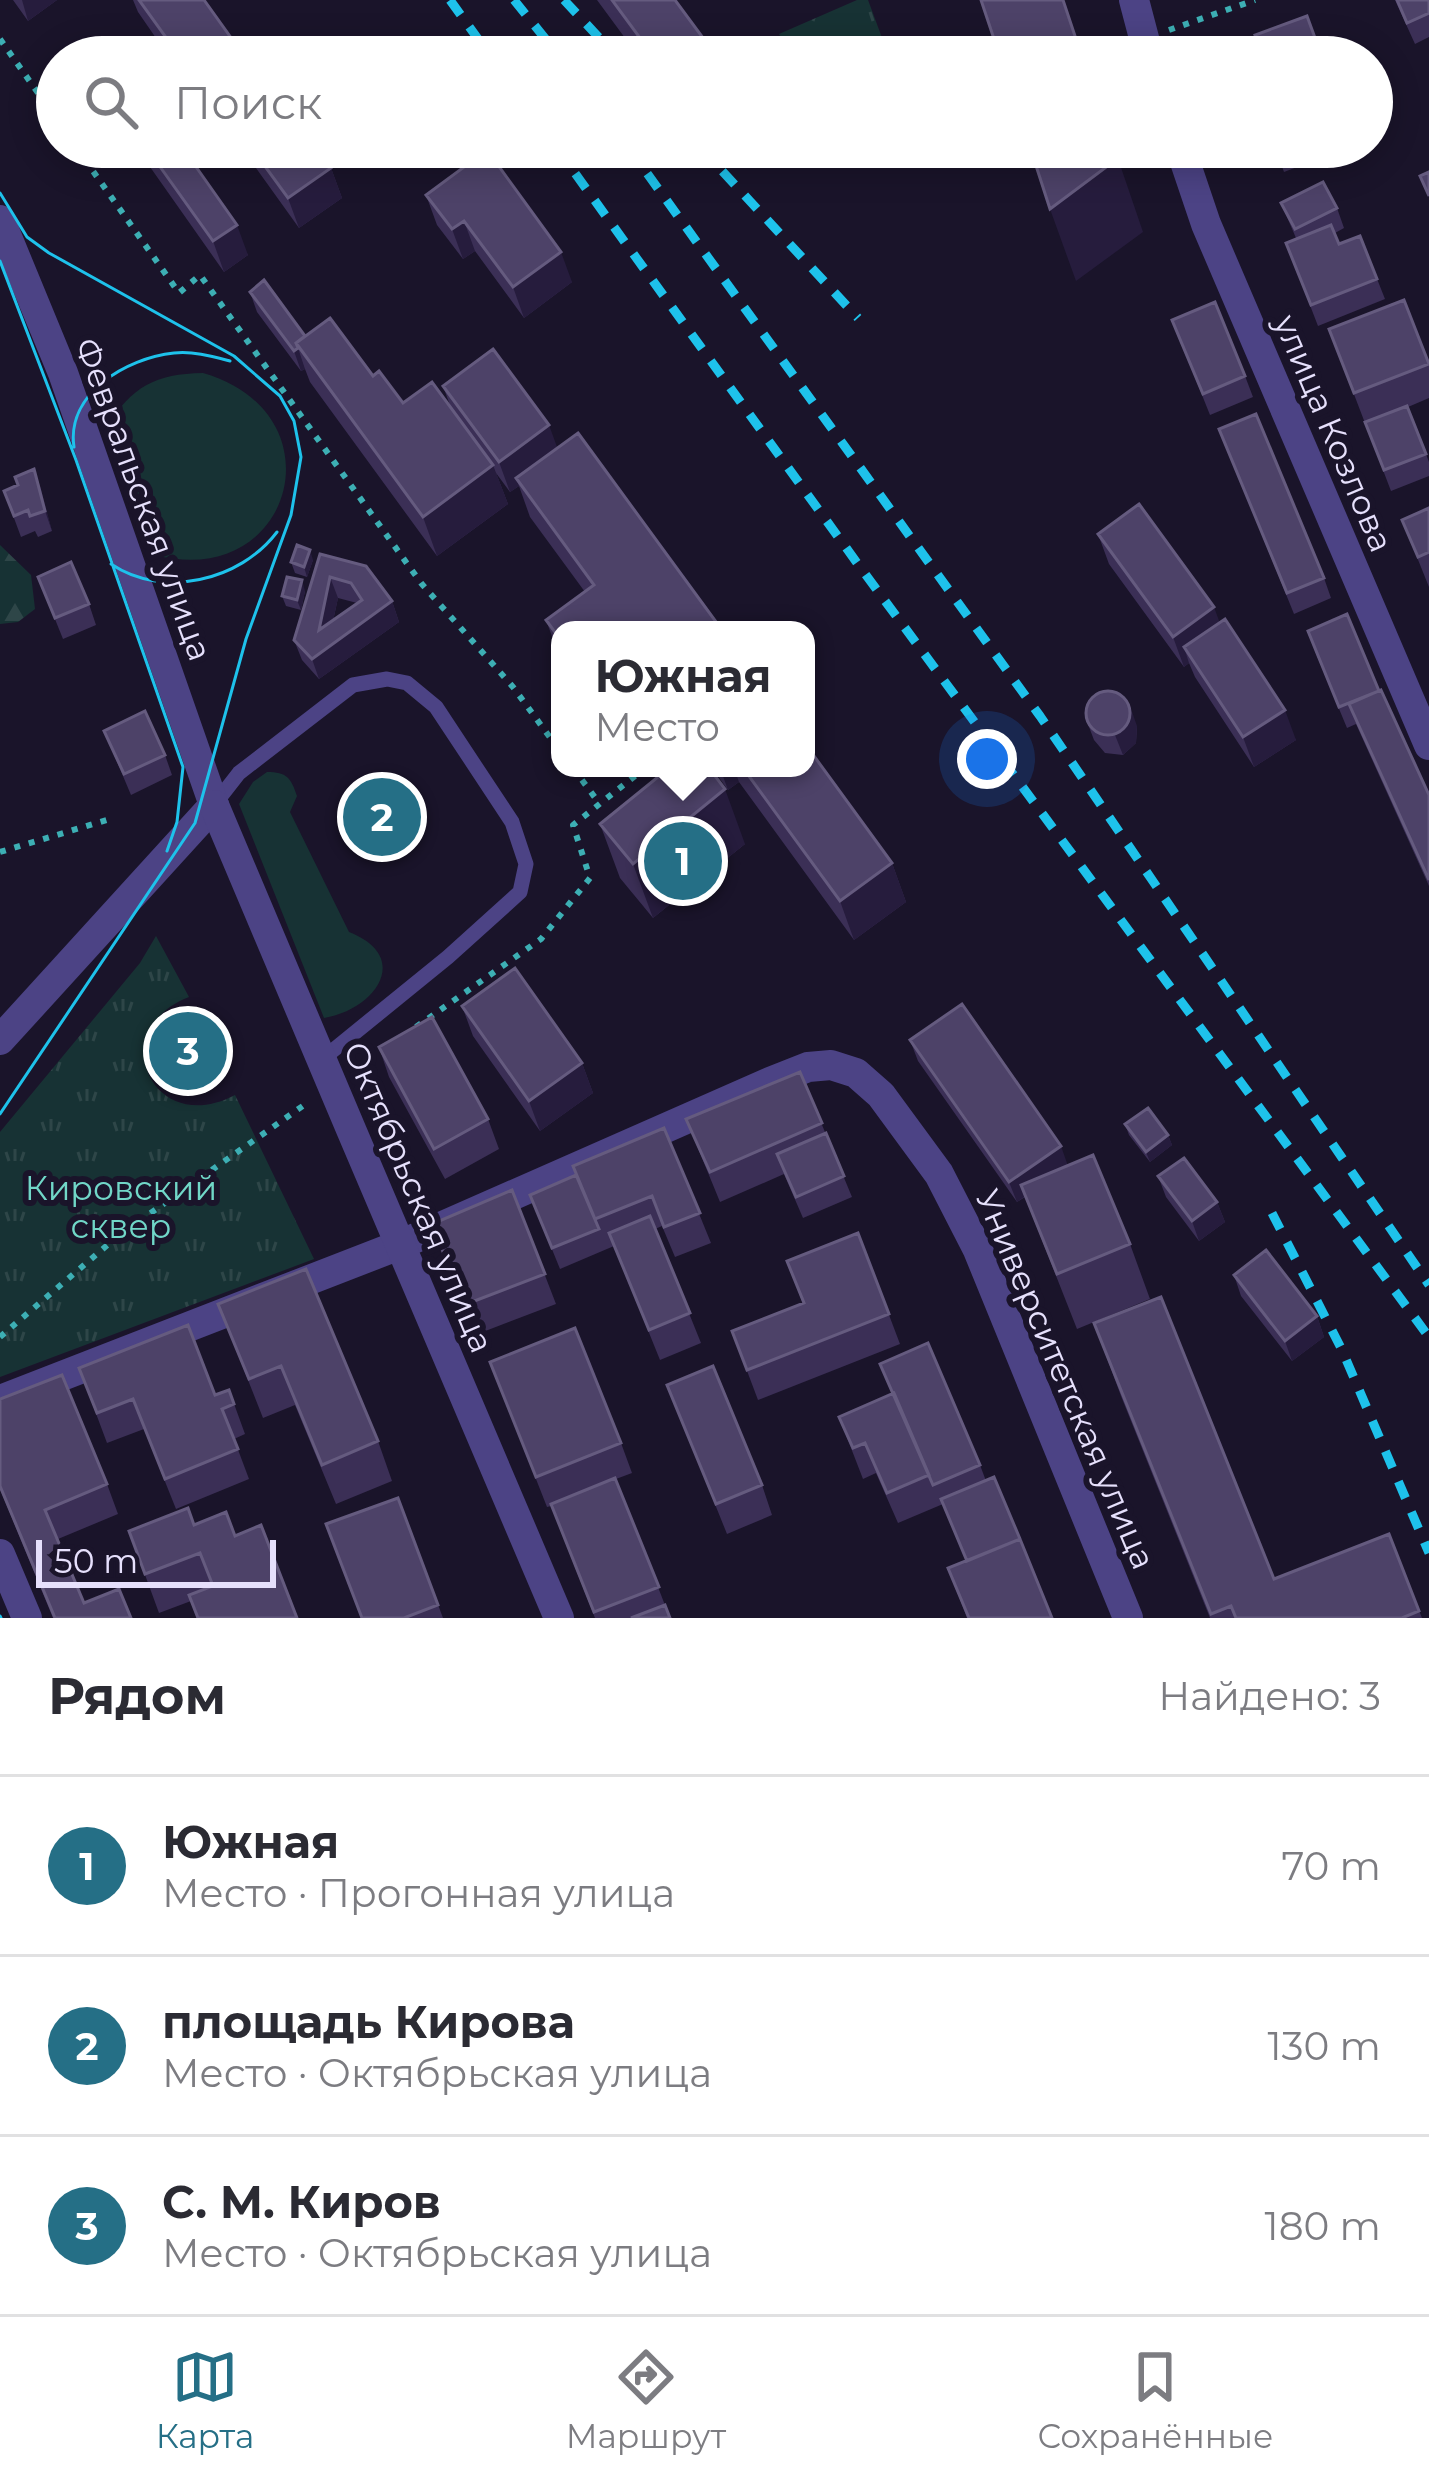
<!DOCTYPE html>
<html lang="ru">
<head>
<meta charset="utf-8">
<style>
	:root { --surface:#fff; --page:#f2f2f3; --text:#2b2b33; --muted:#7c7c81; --line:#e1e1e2; --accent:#256f86 }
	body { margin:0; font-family:Montserrat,sans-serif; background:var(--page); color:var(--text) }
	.scale { position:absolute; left:36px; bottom:30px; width:240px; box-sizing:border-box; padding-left:12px; border:6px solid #e6e0fc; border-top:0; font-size:33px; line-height:42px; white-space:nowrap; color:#e6e0fc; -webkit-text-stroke:9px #1a142a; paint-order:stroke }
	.you { position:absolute; left:987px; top:759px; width:42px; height:42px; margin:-30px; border:9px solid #fff; border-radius:50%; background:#1a73e8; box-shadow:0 0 0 18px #1a73e833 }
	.badge { display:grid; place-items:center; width:78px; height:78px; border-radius:50%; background:var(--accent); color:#fff; font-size:39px; font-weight:700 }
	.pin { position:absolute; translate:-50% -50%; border:6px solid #fff; box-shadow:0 3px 12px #0006 }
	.popup { position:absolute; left:551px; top:621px; width:264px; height:156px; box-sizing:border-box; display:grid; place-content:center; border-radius:24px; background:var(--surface); filter:drop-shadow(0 3px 9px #0005); font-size:39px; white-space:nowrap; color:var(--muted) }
	.popup b { font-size:45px; color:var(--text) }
	.popup::after { content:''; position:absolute; left:50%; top:100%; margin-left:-24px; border:24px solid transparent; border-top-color:var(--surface) }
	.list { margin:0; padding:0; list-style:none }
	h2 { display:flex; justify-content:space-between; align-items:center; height:156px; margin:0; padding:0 48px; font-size:51px }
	h2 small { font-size:39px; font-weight:400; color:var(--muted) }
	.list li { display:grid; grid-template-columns:78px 1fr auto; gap:36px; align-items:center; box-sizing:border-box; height:180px; padding:0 48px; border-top:3px solid var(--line) }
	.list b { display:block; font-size:45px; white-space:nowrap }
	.list p { margin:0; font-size:39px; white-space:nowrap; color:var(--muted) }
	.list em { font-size:39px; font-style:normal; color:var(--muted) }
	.icon { flex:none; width:66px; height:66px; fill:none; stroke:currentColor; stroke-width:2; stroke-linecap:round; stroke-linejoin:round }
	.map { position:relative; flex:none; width:1429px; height:1618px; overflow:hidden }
	.search { position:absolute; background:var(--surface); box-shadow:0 6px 30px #0003; left:36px; right:36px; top:36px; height:132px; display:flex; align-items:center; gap:30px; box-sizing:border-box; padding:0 42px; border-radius:66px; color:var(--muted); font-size:45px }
	.sheet { height:696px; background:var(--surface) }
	nav { display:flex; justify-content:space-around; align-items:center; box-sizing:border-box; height:168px; border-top:3px solid var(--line); background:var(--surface); font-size:33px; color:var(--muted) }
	nav a { display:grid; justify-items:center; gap:6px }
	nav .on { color:var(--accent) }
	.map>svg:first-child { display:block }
	.grass { fill:#173234 }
	.forest { fill:url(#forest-firs) }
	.park { fill:url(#park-tufts) }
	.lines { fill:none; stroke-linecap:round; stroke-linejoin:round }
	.path { stroke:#3dafb4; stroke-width:6; stroke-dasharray:6 9; stroke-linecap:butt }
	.service { stroke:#4c4385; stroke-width:15 }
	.minor { stroke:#4c4385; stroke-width:30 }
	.tertiary { stroke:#4c4385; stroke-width:30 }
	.tram { stroke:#1ec2eb; stroke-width:3 }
	.rail { stroke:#1ec2eb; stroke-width:9; stroke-dasharray:18 15; stroke-linecap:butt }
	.wall { fill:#3b2f56; fill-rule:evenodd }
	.shaded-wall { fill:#261c3d }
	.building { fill:#4d4268; stroke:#655b7f; stroke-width:3; fill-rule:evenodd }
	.labels { text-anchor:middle; stroke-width:12; stroke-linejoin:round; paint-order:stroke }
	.street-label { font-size:33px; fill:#e6e0fc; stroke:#1a142a }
	.park-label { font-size:33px; fill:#71d7c8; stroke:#1a142a }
</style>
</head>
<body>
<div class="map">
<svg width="1429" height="1618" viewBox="0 0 1429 1618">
	<defs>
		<pattern id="forest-firs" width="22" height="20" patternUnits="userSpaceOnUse" patternTransform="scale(3)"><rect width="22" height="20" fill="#173234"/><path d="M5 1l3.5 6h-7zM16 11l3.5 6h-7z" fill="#2e4648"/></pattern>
		<pattern id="park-tufts" width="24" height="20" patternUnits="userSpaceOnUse" patternTransform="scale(3)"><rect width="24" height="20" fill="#173234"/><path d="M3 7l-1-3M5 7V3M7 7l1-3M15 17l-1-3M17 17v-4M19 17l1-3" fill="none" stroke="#2e4648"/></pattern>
	</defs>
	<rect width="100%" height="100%" fill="#1a142a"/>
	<!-- grass -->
	<path class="grass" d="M203 373C342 413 293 591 155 555L106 427C133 386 155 374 203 373Z
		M267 772C287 772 291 778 297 796L290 812 349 932C413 957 375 1010 324 1018L239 804 253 782Z"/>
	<!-- forest -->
	<path class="forest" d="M0 545 31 575 35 609 18 622 0 624Z"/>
	<!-- park -->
	<path class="park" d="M857 0H868L888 54 825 57 821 52 812 57H793L779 34Z
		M156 936 189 997C104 1030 152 1139 235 1095L314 1259 0 1377V1132L140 963Z"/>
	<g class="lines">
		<!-- path -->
		<path class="path" d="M1169 30 1255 0
			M0 39 57 120
			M76 147 179 293 200 275 421 583 513 687 560 751
			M573 768 599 803
			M0 852 110 819
			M416 1027 541 939 590 878 573 825 645 768
			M357 1068 385 1048
			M0 1337 118 1236 307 1103"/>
		<!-- service -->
		<path class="service" d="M214 805 239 773 353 685 387 679 407 683 436 707 512 822 526 864 520 892 448 957 320 1061"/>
		<!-- minor -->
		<path class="minor" d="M0 220 63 373 214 805 0 1040
			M0 1400 402 1244 770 1082 808 1067 831 1065 856 1073 881 1095 939 1174 978 1250 1128 1618
			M0 1554 27 1618"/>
		<!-- tertiary -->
		<path class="tertiary" d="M1134 0 1149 57
			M1180 147 1206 224 1429 745
			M214 805C327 1077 445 1346 559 1618"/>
		<!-- tram -->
		<path class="tram" d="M0 193 27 237 49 253 234 356 280 396 294 421 301 457 291 515 246 639 195 823 0 1114
			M0 261 76 460 183 767 177 822 167 851
			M74 447C66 394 126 358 174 353 193 351 211 356 230 361
			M111 564C163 599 240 581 277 532
			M0 1616 1 1618"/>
		<!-- rail -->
		<path class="rail" d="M450 0 491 57
			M514 0 560 57
			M564 0 617 57
			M556 147 860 567 1429 1337
			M628 147 1040 716 1429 1285
			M700 147 858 318
			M1272 1213 1342 1350 1429 1553"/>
	</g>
	<!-- wall -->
	<path class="wall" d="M13 0H57L28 21Z
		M133 0H204L234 42 239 57H169L138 12Z
		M597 0H675L706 42 711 57H639Z
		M1395 0H1429V37L1415 44Z
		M136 147H182L248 255 224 272Z
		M241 147H316L331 168 342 198 299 228Z
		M1275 147H1329L1331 154 1284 172Z
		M426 195 572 282 524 318 475 251 463 259 437 225Z
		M1281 203 1337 208 1344 228 1335 233 1339 244 1360 236 1385 299 1318 326 1286 243 1296 238Z
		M250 292 305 336 373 376 403 403 451 408 443 386 557 448 722 630H560V658L546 620 585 592 530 517 519 486 510 492 496 473 508 504 437 556 310 382 305 369 301 371 257 312Z
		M1172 320 1245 376 1253 397 1210 415Z
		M1329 329 1429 365V398L1408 407 1429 462V476L1391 491Z
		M1219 429 1324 578 1331 598 1294 614Z
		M34 469 52 531 38 537 35 531 21 537 4 491 18 485Z
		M1429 508V587L1402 520Z
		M1098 534 1220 623 1296 740 1254 767 1195 677 1189 663 1184 667 1109 564Z
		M320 554 392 601 399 622 319 679 302 660 294 640ZM338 598 357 603 333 621Z
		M313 560 307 577 295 573 291 562Z
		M38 577 89 604 96 625 63 639Z
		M305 591 301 610 286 606 282 596Z
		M1315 651 1379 691 1429 795V886L1356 724 1347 728Z
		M1086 719 1137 726 1136 743 1123 755 1105 753 1094 740Z
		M104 731 165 755 172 775 131 795Z
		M712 768H806L892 863 906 902 854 940 739 782 728 790Z
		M600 824 745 844 653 918 620 878Z
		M462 1006 582 1063 593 1093 540 1131 473 1036Z
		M910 1040 1068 1165 1130 1244 1150 1299 1077 1329 1025 1197 1017 1202 918 1061Z
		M379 1047 488 1119 499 1149 445 1179 389 1077Z
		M800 1072 852 1197 803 1218 784 1174 720 1202 686 1119Z
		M1125 1124 1168 1135 1172 1145 1150 1162 1129 1135Z
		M664 1128 711 1243 675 1257 662 1226 655 1229 701 1343 660 1360 614 1246 560 1269 530 1195 576 1175Z
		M1158 1176 1217 1202 1225 1222 1199 1241 1166 1197Z
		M512 1190 556 1304 475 1335 432 1224Z
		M858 1233 900 1344 758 1400 732 1331 803 1304 787 1261Z
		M1234 1275 1317 1316 1324 1337 1292 1361 1241 1296Z
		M218 1304 378 1441 392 1481 336 1504 295 1405 263 1418Z
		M1094 1323 1274 1579 1389 1534 1422 1618H1210L1121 1396Z
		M490 1362 621 1443 632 1473 616 1479 670 1618H595L551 1506 547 1507Z
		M880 1364 980 1465 986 1481 1052 1618H967L948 1568 966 1561 943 1504 898 1523 876 1473 863 1479 839 1417 892 1394Z
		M79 1368 215 1395 229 1390 245 1434 234 1439 249 1479 176 1509 144 1429 107 1443Z
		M667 1385 762 1485 772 1515 727 1534Z
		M0 1399 107 1484 118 1514 58 1539 84 1603 131 1618H53L0 1489Z
		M398 1498 443 1618H361Z
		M194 1525 235 1536 297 1618 191 1601 159 1613 129 1531Z"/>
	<!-- shaded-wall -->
	<path class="shaded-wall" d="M22 0H57L28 21Z
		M234 42 239 57H213Z
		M706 42 711 57H686Z
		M1113 147H1114L1143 232 1076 281 1050 209Z
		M331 168 342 198 299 228 288 198Z
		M464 221 475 251 463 259 452 229Z
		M237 225 248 255 224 272 213 241Z
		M561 252 572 282 524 318 513 287Z
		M298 348 305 369 301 371 294 351Z
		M549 425 560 455 516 478 519 486 510 492 499 462Z
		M493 465 508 504 437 556 423 517Z
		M34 469 41 489 52 531 45 511Z
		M310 550 313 560 307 577 304 567Z
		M330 577 338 598 327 648 392 601 399 622 319 679 312 659Z
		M302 580 305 591 301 610 297 600Z
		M1214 607 1225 637 1184 647 1189 663 1184 667 1173 637Z
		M1130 706 1137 726 1136 743 1123 755 1115 735Z
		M1285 710 1296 740 1254 767 1243 737Z
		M720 768H734L739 782 728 790Z
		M725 789 745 844 653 918 633 864Z
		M892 863 906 902 854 940 840 901Z
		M582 1063 593 1093 540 1131 529 1101Z
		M1168 1135 1172 1145 1150 1162 1146 1152Z
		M1061 1146 1068 1166 1017 1202 1009 1182Z
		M1217 1202 1225 1222 1199 1241 1192 1221Z
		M1317 1316 1324 1337 1292 1361 1285 1341Z"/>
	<!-- building -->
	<path class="building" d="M139 0H204L234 42 213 57H180Z
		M612 0H675L706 42 686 57H654Z
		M981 0H1063L1082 57H1000Z
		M1397 0H1429V13L1407 23Z
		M1307 16 1322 57H1264L1255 35Z
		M108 43 118 57H88Z
		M146 147H182L237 225 213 241Z
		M251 147H316L331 168 288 198Z
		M1030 147H1113L1117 159 1050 209Z
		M487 150 561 252 513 287 464 221 452 229 426 195Z
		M1429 172V196L1420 176Z
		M1323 182 1337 208 1295 229 1281 203Z
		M1331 225 1339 244 1360 236 1377 279 1311 305 1286 243Z
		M264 280 305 336 296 343 298 348 294 351 250 292Z
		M1404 300 1429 364 1354 393 1329 329Z
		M1215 302 1245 376 1203 394 1172 320Z
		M330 318 373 376 379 371 403 403 432 382 493 465 423 517 296 343Z
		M493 349 549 425 499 462 443 386Z
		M1407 406 1426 454 1384 470 1365 422Z
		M1256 414 1324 578 1287 593 1219 429Z
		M578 433 722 630H626L625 628 623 630H560V639L546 620 594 585 516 478Z
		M34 469 45 511 30 516 28 510 14 516 4 491 18 485 15 477Z
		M1139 504 1214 607 1173 637 1098 534Z
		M1429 508V552L1418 557 1402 520Z
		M297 545 310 550 304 567 291 562Z
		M320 554 366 566 392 601 312 659 294 640ZM330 577 351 583 362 600 319 630Z
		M71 562 89 604 55 618 38 577Z
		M287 577 302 580 297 600 282 596Z
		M1347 614 1379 691 1339 707 1308 631Z
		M1225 619 1285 710 1243 737 1184 647Z
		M1381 690 1429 795V880L1349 704Z
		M1086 713a22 22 0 1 1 44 0a22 22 0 1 1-44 0Z
		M145 711 165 755 124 774 104 731Z
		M806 745 892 863 840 901 743 768H806Z
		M669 768H709L725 789 633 864 600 824Z
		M515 968 582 1063 529 1101 462 1006Z
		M962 1004 1061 1146 1009 1182 910 1040Z
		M432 1017 488 1119 434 1149 379 1047Z
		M800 1072 822 1123 710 1172 686 1119Z
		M1148 1108 1168 1135 1146 1152 1125 1124Z
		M664 1128 700 1213 664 1227 652 1196 595 1219 573 1166Z
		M826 1133 844 1176 796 1197 777 1154Z
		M1093 1155 1130 1244 1057 1274 1021 1185Z
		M1184 1158 1217 1202 1192 1221 1158 1176Z
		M576 1175 599 1229 552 1248 530 1195Z
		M512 1190 545 1274 464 1305 432 1224Z
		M650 1216 690 1313 649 1330 609 1233Z
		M858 1233 889 1314 747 1370 732 1331 804 1303 787 1261Z
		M1266 1250 1317 1316 1285 1341 1234 1275Z
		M306 1269 378 1441 322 1465 281 1366 249 1379 218 1304Z
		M1161 1297 1274 1579 1389 1534 1419 1611 1402 1618H1236L1231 1606 1211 1614 1094 1323Z
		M188 1325 215 1395 229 1390 234 1404 222 1409 238 1449 165 1479 133 1399 97 1413 79 1368Z
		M575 1328 621 1443 536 1477 490 1362Z
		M928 1343 980 1465 933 1485 880 1364Z
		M713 1366 762 1485 716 1504 667 1385Z
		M62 1375 107 1484 45 1510 84 1603 119 1589 131 1618H55L0 1486V1399Z
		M894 1393 929 1475 887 1493 865 1443 853 1448 839 1417Z
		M994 1477 1020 1539 967 1561 941 1499Z
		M615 1478 659 1587 594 1612 551 1504Z
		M398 1498 438 1605 404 1618H362L326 1524Z
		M188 1508 194 1525 226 1512 235 1536 261 1525 297 1618H198L189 1595 213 1586 200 1553 145 1574 129 1531Z
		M1020 1539 1052 1618H969L948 1568Z
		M665 1605 670 1618H631Z"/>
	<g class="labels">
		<!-- street labels -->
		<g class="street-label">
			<text transform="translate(1334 433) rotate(67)" y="12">улица Козлова</text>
			<text transform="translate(144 499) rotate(70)" y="12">Февральская улица</text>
			<text transform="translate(419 1197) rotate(67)" y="12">Октябрьская улица</text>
			<text transform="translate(1066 1379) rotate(67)" y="12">Университетская улица</text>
		</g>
		<!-- park labels -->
		<g class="park-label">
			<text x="121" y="1200">Кировский<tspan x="121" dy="38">сквер</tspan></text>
		</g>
	</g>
</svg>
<div class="scale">50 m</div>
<div class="you"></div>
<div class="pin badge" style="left:683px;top:861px">1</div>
<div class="popup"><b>Южная</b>Место</div>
<div class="pin badge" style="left:382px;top:817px">2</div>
<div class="pin badge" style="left:188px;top:1051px">3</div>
<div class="search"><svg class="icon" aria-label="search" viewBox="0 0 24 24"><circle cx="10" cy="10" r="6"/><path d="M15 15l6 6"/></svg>Поиск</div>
</div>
<section class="sheet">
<h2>Рядом<small>Найдено: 3</small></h2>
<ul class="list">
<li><span class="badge">1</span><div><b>Южная</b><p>Место · Прогонная улица</p></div><em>70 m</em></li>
<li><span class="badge">2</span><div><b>площадь Кирова</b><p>Место · Октябрьская улица</p></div><em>130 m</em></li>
<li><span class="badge">3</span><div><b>С. М. Киров</b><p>Место · Октябрьская улица</p></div><em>180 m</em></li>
</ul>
</section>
<nav>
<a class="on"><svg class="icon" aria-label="map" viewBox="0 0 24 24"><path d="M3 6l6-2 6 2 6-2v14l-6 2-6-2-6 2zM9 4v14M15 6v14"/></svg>Карта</a>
<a><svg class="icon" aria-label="directions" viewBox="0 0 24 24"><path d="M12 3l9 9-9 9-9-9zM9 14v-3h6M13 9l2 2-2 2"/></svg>Маршрут</a>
<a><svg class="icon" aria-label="saved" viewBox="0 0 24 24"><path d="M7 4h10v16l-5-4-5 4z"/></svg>Сохранённые</a>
</nav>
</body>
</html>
